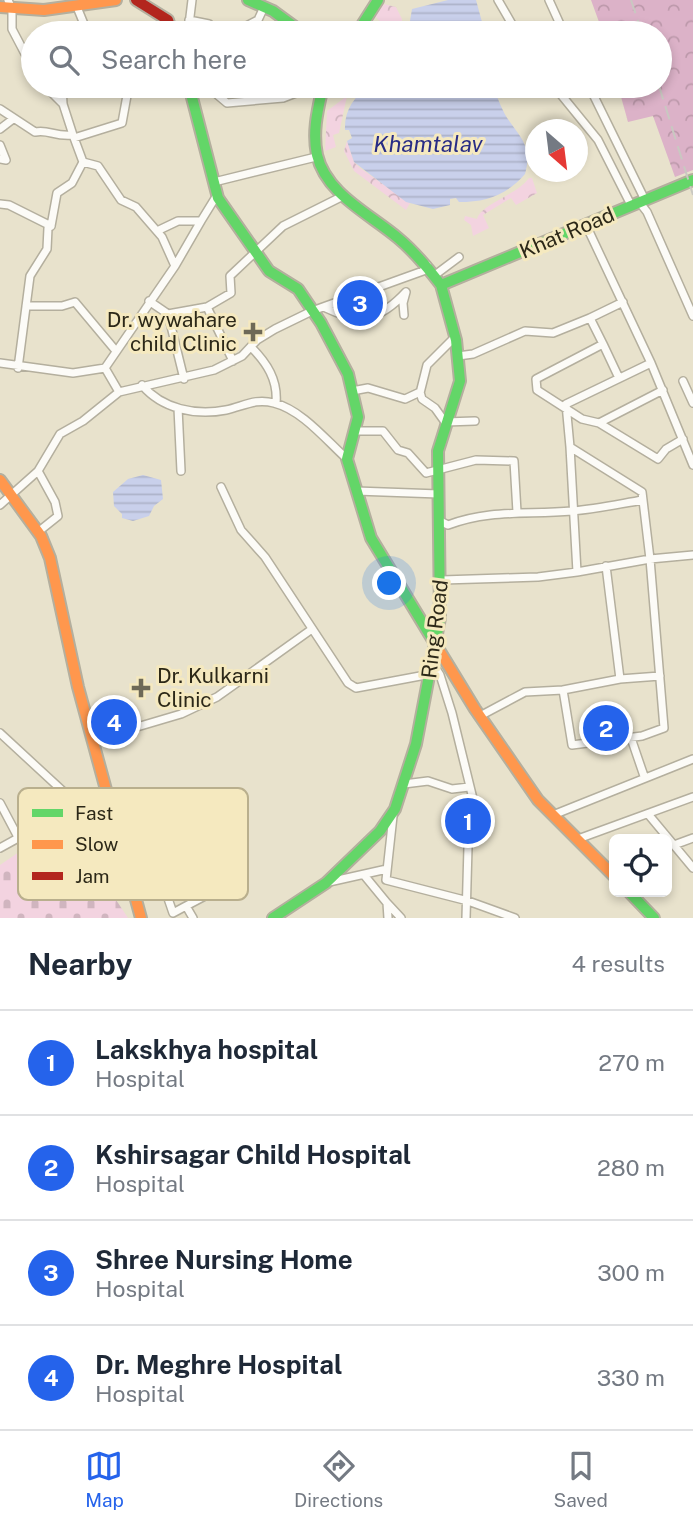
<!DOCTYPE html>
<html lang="en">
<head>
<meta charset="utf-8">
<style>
	:root { --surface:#fff; --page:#f2f2f3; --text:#1f2937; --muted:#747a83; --line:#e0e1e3; --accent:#2563eb }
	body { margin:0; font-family:"Public Sans",sans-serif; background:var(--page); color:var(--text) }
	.controls { position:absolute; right:21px; bottom:21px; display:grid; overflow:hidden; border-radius:10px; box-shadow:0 4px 10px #0003 }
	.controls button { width:63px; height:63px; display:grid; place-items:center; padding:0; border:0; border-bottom:2px solid var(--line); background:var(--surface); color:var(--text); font:35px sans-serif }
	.compass { position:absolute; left:525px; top:119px; width:63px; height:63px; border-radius:50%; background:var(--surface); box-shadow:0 4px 10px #0003; rotate:152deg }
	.you { position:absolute; left:390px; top:584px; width:24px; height:24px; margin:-18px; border:5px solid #fff; border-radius:50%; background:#1a73e8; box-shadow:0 0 0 10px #1a73e833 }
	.badge { display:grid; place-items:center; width:46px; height:46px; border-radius:50%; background:var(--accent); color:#fff; font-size:23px; font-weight:700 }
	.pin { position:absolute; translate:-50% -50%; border:4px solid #fff; box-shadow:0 2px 7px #0006 }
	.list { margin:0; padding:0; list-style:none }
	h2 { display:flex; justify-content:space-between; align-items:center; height:91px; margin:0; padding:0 28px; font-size:30px }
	h2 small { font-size:23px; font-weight:400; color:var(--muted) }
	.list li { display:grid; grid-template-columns:46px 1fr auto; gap:21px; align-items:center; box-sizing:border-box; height:105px; padding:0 28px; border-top:2px solid var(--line) }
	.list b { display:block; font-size:26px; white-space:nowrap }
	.list p { margin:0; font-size:23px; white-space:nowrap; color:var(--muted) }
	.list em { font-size:23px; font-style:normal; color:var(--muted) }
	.icon { flex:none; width:38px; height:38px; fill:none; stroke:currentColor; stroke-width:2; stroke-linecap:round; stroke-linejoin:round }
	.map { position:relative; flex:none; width:693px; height:918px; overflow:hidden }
	.search { position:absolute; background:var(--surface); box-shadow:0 4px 10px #0003; left:21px; right:21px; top:21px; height:77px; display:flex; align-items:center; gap:18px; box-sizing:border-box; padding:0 24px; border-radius:38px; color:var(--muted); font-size:26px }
	.sheet { height:511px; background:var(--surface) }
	nav { display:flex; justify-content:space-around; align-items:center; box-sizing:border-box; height:98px; border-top:2px solid var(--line); background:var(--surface); font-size:19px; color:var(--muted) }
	nav a { display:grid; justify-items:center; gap:4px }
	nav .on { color:var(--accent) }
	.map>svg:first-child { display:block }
	.forest { fill:url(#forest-crowns) }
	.cemetery { fill:url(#cemetery-stones) }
	.park { fill:url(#park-crowns) }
	.water { fill:url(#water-rules) }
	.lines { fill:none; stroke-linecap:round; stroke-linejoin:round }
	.street-casing { stroke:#b4af9e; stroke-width:10 }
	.fast-casing { stroke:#b4af9e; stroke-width:14 }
	.slow-casing { stroke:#b4af9e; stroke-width:14 }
	.jam-casing { stroke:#b4af9e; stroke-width:14 }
	.street { stroke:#fcfbf7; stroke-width:7 }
	.fast { stroke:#63d668; stroke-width:10 }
	.slow { stroke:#ff974d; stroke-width:10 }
	.jam { stroke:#b3261e; stroke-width:10 }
	.rail { stroke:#c9c8c1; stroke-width:2; stroke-dasharray:14 7; stroke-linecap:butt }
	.poi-dot { fill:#6e6957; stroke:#f5e9bf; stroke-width:2.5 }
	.labels { text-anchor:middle; stroke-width:6; stroke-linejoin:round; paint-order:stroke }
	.street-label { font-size:21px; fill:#2c2818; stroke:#f5e9bf }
	.poi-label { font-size:21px; fill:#2c2818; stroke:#f5e9bf; text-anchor:end }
	.water-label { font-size:23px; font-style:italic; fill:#282c85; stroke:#f5e9bf }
	.key { fill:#f5e9bf; stroke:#b9af8d; stroke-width:2 }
	.key-label { font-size:19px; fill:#2c2818 }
</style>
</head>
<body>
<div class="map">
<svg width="693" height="918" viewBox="0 0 693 918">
	<defs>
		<pattern id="forest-crowns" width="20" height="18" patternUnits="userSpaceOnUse" patternTransform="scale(1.75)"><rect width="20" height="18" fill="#dcb2c8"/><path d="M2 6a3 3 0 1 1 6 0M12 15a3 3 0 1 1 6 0" fill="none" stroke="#bd99ab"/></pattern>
		<pattern id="cemetery-stones" width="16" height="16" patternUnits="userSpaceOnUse" patternTransform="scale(1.75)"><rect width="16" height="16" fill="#f3d3e0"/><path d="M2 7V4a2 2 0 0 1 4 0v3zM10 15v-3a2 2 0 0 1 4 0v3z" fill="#d0b5bf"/></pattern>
		<pattern id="park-crowns" width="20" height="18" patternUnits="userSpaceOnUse" patternTransform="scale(1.75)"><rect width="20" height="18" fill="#f3d3e0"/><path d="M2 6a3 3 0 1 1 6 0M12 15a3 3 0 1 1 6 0" fill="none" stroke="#d0b5bf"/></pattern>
		<pattern id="water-rules" width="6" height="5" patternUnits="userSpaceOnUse" patternTransform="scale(1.75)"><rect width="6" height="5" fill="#c9d0eb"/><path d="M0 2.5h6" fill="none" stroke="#adb3c9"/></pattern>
	</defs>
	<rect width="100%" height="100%" fill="#e8e2cc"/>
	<!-- forest -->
	<path class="forest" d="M591 0H693V170L675 177 653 116 628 122 618 86H660V33H603Z"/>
	<!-- cemetery -->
	<path class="cemetery" d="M63 835 95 868 128 918H0V865L22 850Z"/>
	<!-- park -->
	<path class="park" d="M384 4 396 7 402 19V33H391L375 16Z
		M347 96 339 133 333 135 336 147 325 151 327 111Z
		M347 141 354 162 360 168 410 203 406 210 354 171 344 151Z
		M529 178H532L537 193 516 205 511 198 483 215 489 228 473 236 471 225 464 220 465 216 477 219C481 204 517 195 529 178Z"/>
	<!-- water -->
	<path class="water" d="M448 0H476L485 33H408L412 9Z
		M370 86H492C498 97 502 112 510 122 523 140 532 149 525 174 507 195 486 202 459 202L456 198 450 199V205L433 209 406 202 354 162 347 141 352 138 349 130H345C344 111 354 96 370 86Z
		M143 475 161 480 163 499 154 506 149 516 133 521 122 518V514L114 506 113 492 128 479Z"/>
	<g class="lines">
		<!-- street casing -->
		<g class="street-casing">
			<path id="street" d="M8 0 12 9V29L33 69
				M498 0 517 33
				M549 0 564 33
				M77 7 86 29
				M189 20 209 24 212 33
				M188 33 192 0
				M233 33 258 20 264 7
				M45 86 63 104
				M189 86 208 87 227 103 283 98 314 86
				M554 86 598 140 631 205
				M589 86 645 200
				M62 87 63 104 73 135
				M0 109 35 132C49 129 54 137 73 135L83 162 72 183 57 193 51 226 9 205 0 204
				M0 129 13 119
				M74 138 122 123 128 90 140 86
				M0 145 6 160 0 159
				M83 162 98 166 121 200 136 207 162 237 175 266 105 368
				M214 182 316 157
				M640 203 647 212 693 316
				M201 221 217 195
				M586 225 651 363 693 465
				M157 231 178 221H201L175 266
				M435 275 459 257
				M149 301 168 314 184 379
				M623 302 590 318 603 344 536 379 537 390 582 419 599 423 658 459 666 449 683 439
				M26 306H62L75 302 116 351
				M207 307 231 293 230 276 283 226 343 196
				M326 308C361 325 381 319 406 292L403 303 404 315
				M168 314 207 307 233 361
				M603 344 619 378
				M251 347C267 363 278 380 276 403
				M458 356 473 354 525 331 553 333 590 318
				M0 363 73 373 105 368 119 392
				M18 368 30 276 47 249 48 228 51 226
				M683 381 693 403
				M142 385C162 409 196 416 226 410 244 406 255 398 274 403 302 410 326 440 347 459
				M352 391 368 388 405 399 420 392 422 399 435 408 445 422 475 421
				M420 393 427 365 454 338
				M178 408 181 471
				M599 423 663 390
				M355 431H383L398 450 408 453 426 473 476 460 514 461 517 512
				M570 447 642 492 650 559 577 572Z
				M570 447 566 404 651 363
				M38 471 55 502 58 516 38 532
				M221 487 241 530 265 557 348 683 356 688 431 674
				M356 491 439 494
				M0 505 38 471 60 434 83 421 119 392 214 370 242 356 257 340 275 329 312 311 423 271 427 265
				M440 521 448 525C490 509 528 515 572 511 596 509 619 504 643 500
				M606 566 620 679
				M442 580 538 577 577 572
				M433 664 440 675 452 713 476 811 468 847 466 918
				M563 690 620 679 660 676
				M480 716 525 692 563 690 572 745 642 736 664 728 650 559 693 555
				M0 733 118 842
				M631 738 644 776
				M93 740 181 714 217 697 312 629
				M404 784 428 781 452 789 469 787
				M179 795 186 807 214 832 239 878 186 906 193 918
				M0 803 18 837
				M648 814 693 868
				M553 815 693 759
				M393 816 386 880 468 901 515 918
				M118 830 145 815
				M578 839 693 797
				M674 845 693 838
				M0 848 78 805
				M151 860 160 875 173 913 186 906
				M364 875 387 903
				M329 882 387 869
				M388 918 387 903 401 918"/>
		</g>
		<!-- fast casing -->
		<g class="fast-casing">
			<path id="fast" d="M248 0 273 11 303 33
				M357 33 378 0
				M189 86 218 198 269 271 298 289 321 323 348 374 358 417 347 459 371 538 439 650
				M323 86C318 109 312 131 317 155 326 194 370 214 398 238 415 252 428 268 441 285L693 180
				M629 892 654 918
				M273 918 326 883 380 831 395 809 416 744 440 618 438 451 460 381 456 340 441 285"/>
		</g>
		<!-- slow casing -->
		<g class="slow-casing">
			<path id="slow" d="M0 7 44 10 116 0
				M0 480 41 536 50 558 78 687 141 918
				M439 650 475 709 538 800 614 876"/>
		</g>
		<!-- jam casing -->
		<g class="jam-casing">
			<path id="jam" d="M136 0 168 20 172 33"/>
		</g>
		<!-- street -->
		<use href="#street" class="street"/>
		<!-- fast -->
		<use href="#fast" class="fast"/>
		<!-- slow -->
		<use href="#slow" class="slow"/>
		<!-- jam -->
		<use href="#jam" class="jam"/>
		<!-- rail -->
		<path class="rail" d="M631 0 642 33
			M659 86 693 195"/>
	</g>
	<!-- markers -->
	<g class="poi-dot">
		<path d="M249.5 321.5h7v7h7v7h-7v7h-7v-7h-7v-7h7z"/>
		<path d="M137.5 677.5h7v7h7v7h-7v7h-7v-7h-7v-7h7z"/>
	</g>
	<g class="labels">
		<!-- street labels -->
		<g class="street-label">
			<text transform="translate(567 233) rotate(-23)" y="7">Khat Road</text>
			<text transform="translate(435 629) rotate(-83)" y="7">Ring Road</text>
		</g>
		<!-- poi labels -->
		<g class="poi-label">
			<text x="237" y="327">Dr. wywahare<tspan x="237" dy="24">child Clinic</tspan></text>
			<text x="157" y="683" text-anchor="start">Dr. Kulkarni<tspan x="157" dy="24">Clinic</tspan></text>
		</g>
		<!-- water labels -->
		<g class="water-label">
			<text x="428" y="152">Khamtalav</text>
		</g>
	</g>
	<!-- legend -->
	<rect x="18" y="788" width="230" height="112" rx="10" class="key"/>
	<rect x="32" y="809" width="31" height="8" fill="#63d668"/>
	<rect x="32" y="840" width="31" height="9" fill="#ff974d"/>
	<rect x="32" y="872" width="31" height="8" fill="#b3261e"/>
	<g class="key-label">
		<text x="75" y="820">Fast</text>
		<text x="75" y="851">Slow</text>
		<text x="75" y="883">Jam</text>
	</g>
</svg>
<div class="controls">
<button><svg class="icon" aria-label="locate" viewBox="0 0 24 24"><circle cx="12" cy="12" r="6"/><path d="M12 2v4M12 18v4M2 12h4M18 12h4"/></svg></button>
</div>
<svg class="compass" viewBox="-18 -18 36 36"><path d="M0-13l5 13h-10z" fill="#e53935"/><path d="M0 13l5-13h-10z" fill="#747a83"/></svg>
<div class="you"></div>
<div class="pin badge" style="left:468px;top:821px">1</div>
<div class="pin badge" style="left:606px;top:728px">2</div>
<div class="pin badge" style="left:360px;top:303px">3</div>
<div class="pin badge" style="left:114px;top:722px">4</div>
<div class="search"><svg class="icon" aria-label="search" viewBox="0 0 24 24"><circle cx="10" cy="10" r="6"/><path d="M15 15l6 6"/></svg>Search here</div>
</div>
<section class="sheet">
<h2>Nearby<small>4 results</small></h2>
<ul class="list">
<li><span class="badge">1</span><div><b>Lakskhya hospital</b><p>Hospital</p></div><em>270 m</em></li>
<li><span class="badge">2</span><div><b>Kshirsagar Child Hospital</b><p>Hospital</p></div><em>280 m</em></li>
<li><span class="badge">3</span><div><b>Shree Nursing Home</b><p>Hospital</p></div><em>300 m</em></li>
<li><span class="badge">4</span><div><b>Dr. Meghre Hospital</b><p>Hospital</p></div><em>330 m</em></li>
</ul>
</section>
<nav>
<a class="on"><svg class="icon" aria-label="map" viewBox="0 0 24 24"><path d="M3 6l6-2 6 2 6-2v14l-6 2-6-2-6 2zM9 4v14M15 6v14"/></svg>Map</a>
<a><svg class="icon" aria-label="directions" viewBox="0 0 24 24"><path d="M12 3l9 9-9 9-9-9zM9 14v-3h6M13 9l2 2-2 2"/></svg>Directions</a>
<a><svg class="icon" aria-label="saved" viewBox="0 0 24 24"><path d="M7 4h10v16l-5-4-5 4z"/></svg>Saved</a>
</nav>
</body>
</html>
